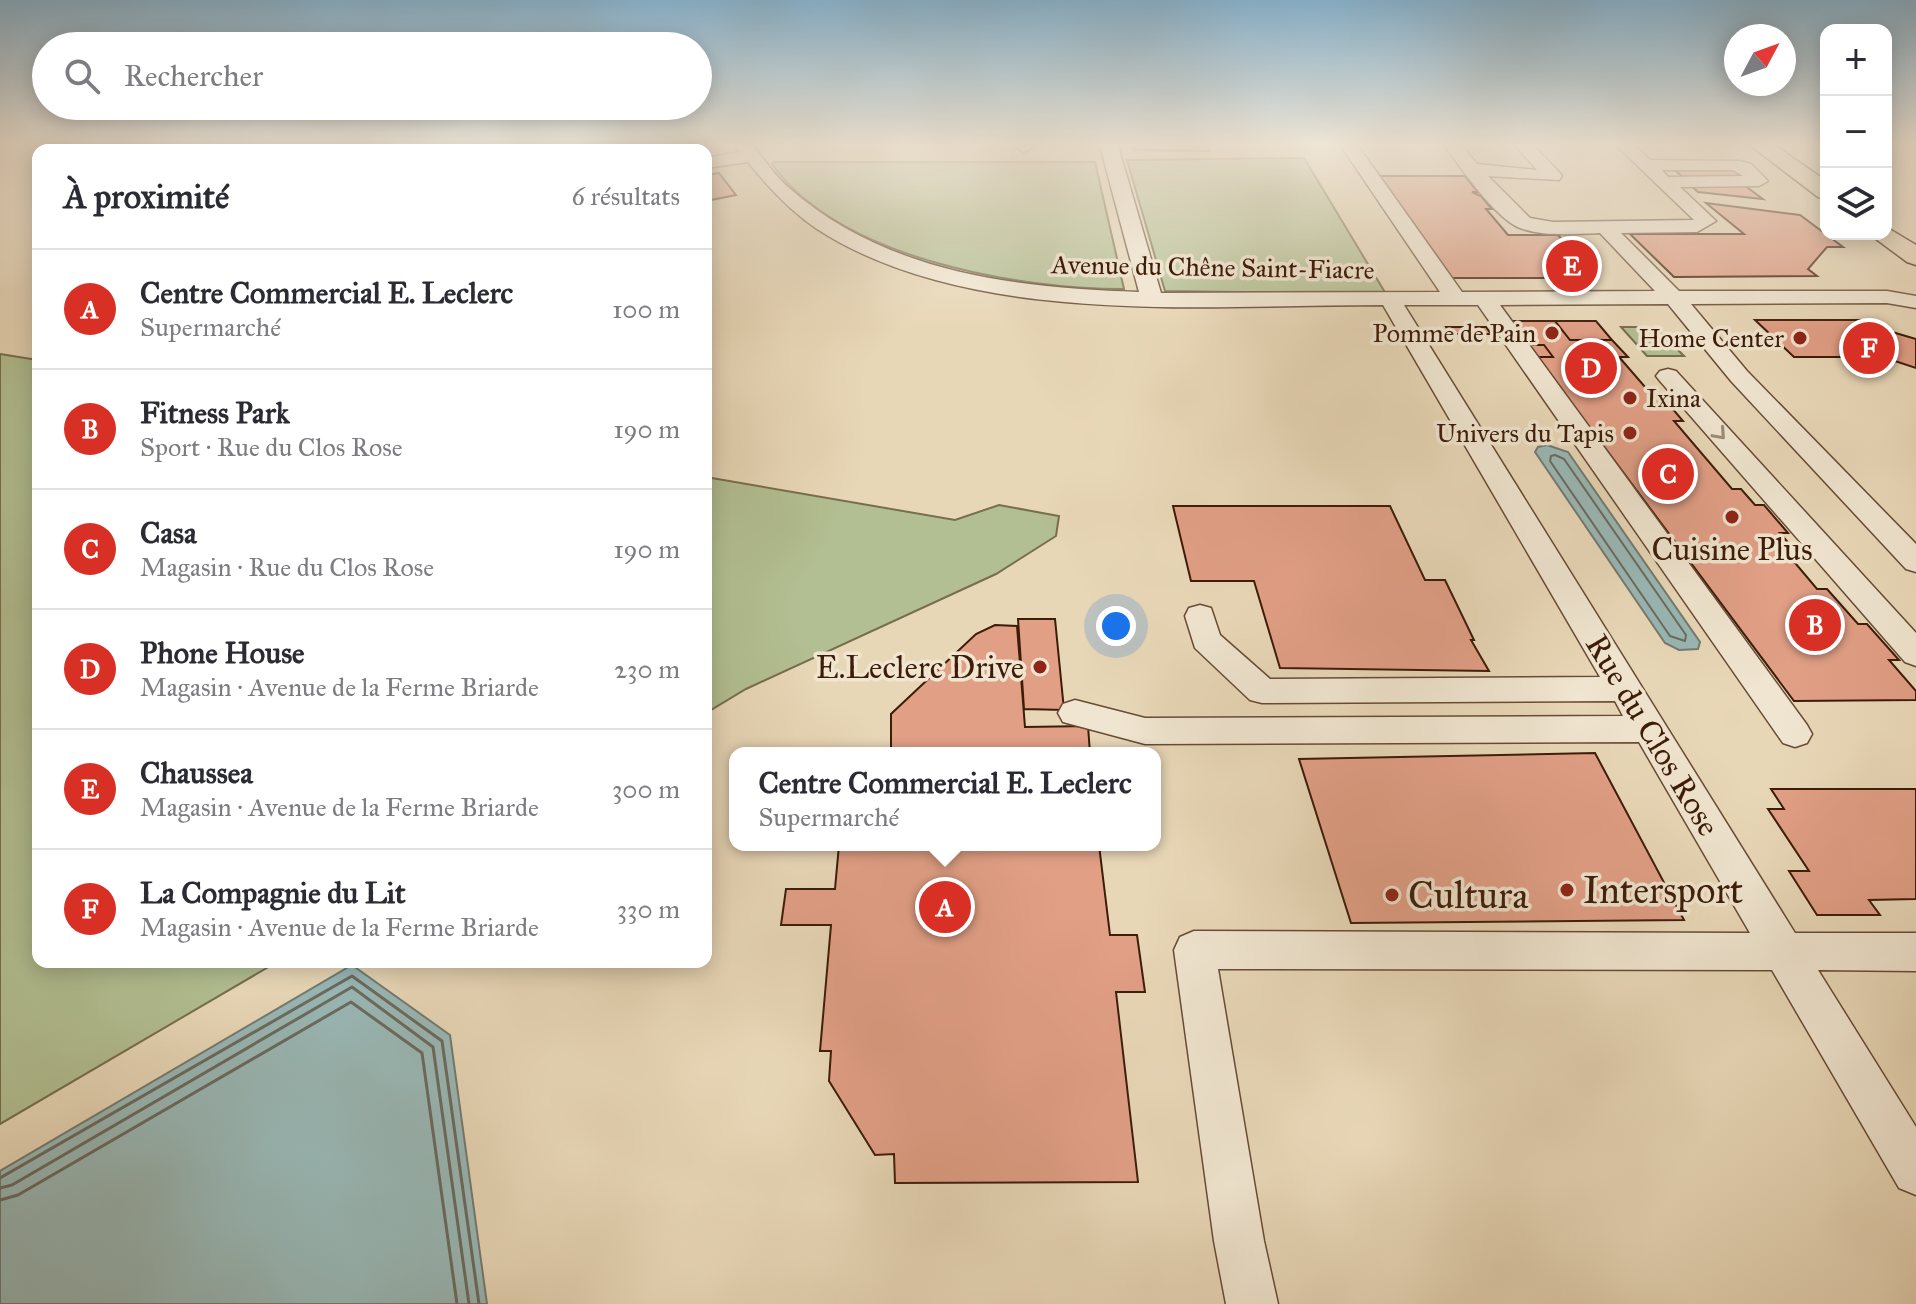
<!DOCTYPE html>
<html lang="fr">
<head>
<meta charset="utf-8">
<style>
	:root { --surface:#fff; --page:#f2f2f3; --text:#2b2b33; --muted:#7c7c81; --line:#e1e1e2; --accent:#d93025 }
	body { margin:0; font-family:"IM FELL Great Primer",serif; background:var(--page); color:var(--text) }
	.controls { position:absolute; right:24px; top:24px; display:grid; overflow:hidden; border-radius:16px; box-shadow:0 4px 20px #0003 }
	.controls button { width:72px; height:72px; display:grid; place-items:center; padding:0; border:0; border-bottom:2px solid var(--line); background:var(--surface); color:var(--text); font:40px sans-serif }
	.compass { position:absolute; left:1724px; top:24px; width:72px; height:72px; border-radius:50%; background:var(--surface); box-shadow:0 4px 20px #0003; rotate:49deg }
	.you { position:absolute; left:1116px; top:626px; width:28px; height:28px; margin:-20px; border:6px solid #fff; border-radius:50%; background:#1a73e8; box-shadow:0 0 0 12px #1a73e833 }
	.badge { display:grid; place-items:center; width:52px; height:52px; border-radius:50%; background:var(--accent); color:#fff; font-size:26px; font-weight:700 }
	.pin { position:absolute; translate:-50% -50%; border:4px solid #fff; box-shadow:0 2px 8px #0006 }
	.popup { position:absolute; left:729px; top:747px; width:432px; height:104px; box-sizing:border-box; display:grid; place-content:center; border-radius:16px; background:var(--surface); filter:drop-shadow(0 2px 6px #0005); font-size:26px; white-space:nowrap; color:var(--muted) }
	.popup b { font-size:30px; color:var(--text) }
	.popup::after { content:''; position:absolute; left:50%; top:100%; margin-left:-16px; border:16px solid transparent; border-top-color:var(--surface) }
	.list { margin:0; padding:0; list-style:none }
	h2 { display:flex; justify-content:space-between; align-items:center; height:104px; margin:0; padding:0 32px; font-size:34px }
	h2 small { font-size:26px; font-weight:400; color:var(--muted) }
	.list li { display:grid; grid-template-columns:52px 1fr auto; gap:24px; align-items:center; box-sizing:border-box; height:120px; padding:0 32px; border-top:2px solid var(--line) }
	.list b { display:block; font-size:30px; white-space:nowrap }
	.list p { margin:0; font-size:26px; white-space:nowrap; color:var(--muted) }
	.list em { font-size:26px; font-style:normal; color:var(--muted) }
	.icon { flex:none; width:44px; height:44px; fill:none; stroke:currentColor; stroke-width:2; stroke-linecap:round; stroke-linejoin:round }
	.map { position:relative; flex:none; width:1916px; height:1304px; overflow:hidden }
	.search { position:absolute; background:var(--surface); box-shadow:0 4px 20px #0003; left:32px; top:32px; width:680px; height:88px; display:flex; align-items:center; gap:20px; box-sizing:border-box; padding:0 28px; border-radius:44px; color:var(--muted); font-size:30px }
	.panel { position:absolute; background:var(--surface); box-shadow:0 4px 20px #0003; left:32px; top:144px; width:680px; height:824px; border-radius:16px }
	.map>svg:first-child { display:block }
	.green { fill:#b2bf92; stroke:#786e4d; stroke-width:2 }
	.water { fill:#99b8b6; stroke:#747a70; stroke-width:2 }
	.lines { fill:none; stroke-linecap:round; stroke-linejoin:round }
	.shore-far1 { stroke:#6b6a5f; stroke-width:2 }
	.shore { stroke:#6b6a5f; stroke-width:3 }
	.building { fill:#e19f86; stroke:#3d1c08; stroke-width:2 }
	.minor-casing { stroke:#684b34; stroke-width:3 }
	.major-casing { stroke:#3d1c08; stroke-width:3 }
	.minor { fill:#f0e5d0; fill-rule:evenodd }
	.major { fill:#e8d7b7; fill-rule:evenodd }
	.oneway { stroke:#9f8b76 }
	.poi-dot { fill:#8f2418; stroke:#f0e5d0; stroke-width:3 }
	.labels { text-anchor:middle; stroke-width:7; stroke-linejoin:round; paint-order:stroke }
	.far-street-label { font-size:26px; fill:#3d1c08; stroke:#f0e5d0 }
	.far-poi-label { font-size:26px; fill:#3d1c08; stroke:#f0e5d0; text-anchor:end }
	.poi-label { font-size:32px; fill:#3d1c08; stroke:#f0e5d0 }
	.street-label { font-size:32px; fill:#3d1c08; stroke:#f0e5d0 }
	.near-poi-label { font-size:38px; fill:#3d1c08; stroke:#f0e5d0; text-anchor:start }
</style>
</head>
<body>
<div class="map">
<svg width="1916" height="1304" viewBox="0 0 1916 1304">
	<rect width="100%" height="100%" fill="#e8d7b7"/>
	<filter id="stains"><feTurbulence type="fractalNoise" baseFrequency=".0025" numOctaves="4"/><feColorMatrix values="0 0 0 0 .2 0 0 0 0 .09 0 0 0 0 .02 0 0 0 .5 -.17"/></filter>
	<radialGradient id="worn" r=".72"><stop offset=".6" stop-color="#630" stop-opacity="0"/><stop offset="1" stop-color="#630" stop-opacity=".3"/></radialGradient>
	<!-- green -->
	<path class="green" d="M1304 158 1386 294 1165 291 1127 160Z
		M775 162H1095L1124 289C1016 289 839 258 772 164Z
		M1621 327H1655L1684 356H1647Z
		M0 354 38 360V962H277L0 1124Z
		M706 477 955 520 999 505 1059 516 1056 536 996 574 746 689 706 713Z"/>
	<!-- water -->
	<path class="water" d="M1547 445 1568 452 1700 642 1698 649 1679 650 1665 643 1535 452 1538 447Z
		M352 965 450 1035 487 1304H0V1171Z"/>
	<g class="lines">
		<!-- shore-far1 -->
		<path class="shore-far1" d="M1555 455 1564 459 1686 635 1685 641 1670 636 1550 461 1551 456Z"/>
		<!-- shore -->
		<path class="shore" d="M0 1178 352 976 442 1041 479 1304
			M0 1188 12 1185 352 987 433 1047 469 1304
			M0 1200 18 1195 351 1002 422 1053 457 1304"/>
	</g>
	<!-- building -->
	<path class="building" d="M1133 146H1208L1210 151 1134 150Z
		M1672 168H1733L1746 177 1684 178Z
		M719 173 736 195 706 201V175Z
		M1380 176H1465L1478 192H1472L1481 196 1492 209H1486L1508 235H1558L1597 278H1452Z
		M1690 185H1744L1763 199 1698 192Z
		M1706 203 1800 215 1843 247H1827L1808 269 1817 276 1674 277 1630 234H1744Z
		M1755 320H1871L1882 329 1916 339V368L1883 357H1794Z
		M1510 321H1555L1570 340H1612L1628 357H1619L1645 387H1654L1683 421H1674L1732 489H1741L1755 505H1764L1788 533H1780L1795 551H1785L1817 589H1827L1858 624H1867L1899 660H1889L1916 691V700L1794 701 1537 357H1553L1544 345H1528Z
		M1555 321H1596L1612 340H1570Z
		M1446 327H1486L1491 334H1450Z
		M1528 345H1544L1553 357H1537Z
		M1173 506H1390L1425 580H1445L1474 640H1471L1489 671 1280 668 1254 581H1191Z
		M1018 619H1055L1064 710 1024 709Z
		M995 625 1017 626 1025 727 1088 726 1090 753H891V714L976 634Z
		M1595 753 1684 920 1351 923 1299 759Z
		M1771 789H1916V899L1869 900 1880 915H1817L1789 871H1809L1768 809H1784Z
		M839 845H1099L1110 935H1137L1145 992H1116L1138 1182 895 1183 894 1154 875 1155 829 1081 831 1051H820L831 925H781L786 889H835Z"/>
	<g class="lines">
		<!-- minor casing -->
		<g class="minor-casing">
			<path id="minor" d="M736 146H753C765 160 775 176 789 188 886 273 1015 288 1139 292L1100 146H1118L1161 293 1440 292 1341 146H1358L1462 292 1655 291 1600 233C1574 234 1544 237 1520 228 1496 219 1460 167 1445 146H1462L1477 164 1537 170 1516 146H1534L1559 172 1562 176 1559 180 1488 176 1530 218 1553 222 1694 220 1617 146H1635L1650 160 1740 161 1751 164 1768 181 1759 186 1680 187 1716 221 1697 232 1621 233 1679 291H1887L1916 296V308L1887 303 1691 304 1747 371 1916 544V572L1906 569 1731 381 1668 304 1500 305 1807 725 1812 734 1807 743 1795 747 1783 743 1478 305H1404L1795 933H1916V971L1818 970 1916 1127V1195L1899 1188 1772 970 1218 969 1264 1241 1278 1304H1226L1214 1241 1174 950 1180 937 1194 931 1750 933 1639 742 1145 744 1063 722 1058 713 1063 704 1075 700 1145 718 1623 716 1615 701 1262 703 1250 700 1195 648 1185 616 1189 608 1200 605 1211 608 1220 635 1270 679 1600 677 1383 305C1207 305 970 328 817 229 790 211 768 187 748 162L706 168V158L740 152ZM1662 170H1733L1743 176 1668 177Z
				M1015 146H1033V147L1024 152Z
				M1668 369 1676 371 1916 633V666L1905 662 1660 381 1656 376 1660 371Z"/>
		</g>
		<!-- major casing -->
		<g class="major-casing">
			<path id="major" d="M1751 146H1776L1826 181V199L1818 197Z
				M1886 227 1916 245V265L1907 262 1876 239 1873 234H1886Z"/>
		</g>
		<!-- minor -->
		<use href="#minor" class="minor"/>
		<!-- major -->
		<use href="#major" class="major"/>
	</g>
	<!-- one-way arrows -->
	<defs><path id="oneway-chevron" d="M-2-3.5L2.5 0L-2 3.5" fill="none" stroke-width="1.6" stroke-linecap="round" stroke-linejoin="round" transform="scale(2)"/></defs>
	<use class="oneway" href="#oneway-chevron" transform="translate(1720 434) rotate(48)"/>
	<!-- sky -->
	<linearGradient id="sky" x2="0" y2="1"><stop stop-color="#88b6d4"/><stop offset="0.44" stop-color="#f5eddf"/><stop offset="1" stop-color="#f5eddf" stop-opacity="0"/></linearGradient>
	<rect width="1916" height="329" fill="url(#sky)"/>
	<!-- markers -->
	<g class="poi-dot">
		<circle cx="1552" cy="333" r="8"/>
		<circle cx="1800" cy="338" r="8"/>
		<circle cx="1630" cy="398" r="8"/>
		<circle cx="1630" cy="433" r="8"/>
		<circle cx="1732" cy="517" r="8"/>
		<circle cx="1040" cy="667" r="8"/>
		<circle cx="1567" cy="890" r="8"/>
		<circle cx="1392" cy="895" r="8"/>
	</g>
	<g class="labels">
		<!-- far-street labels -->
		<g class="far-street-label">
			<text transform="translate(1213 267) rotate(1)" y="9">Avenue du Chêne Saint-Fiacre</text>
		</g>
		<!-- far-poi labels -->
		<g class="far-poi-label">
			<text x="1536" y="342">Pomme de Pain</text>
			<text x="1784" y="347">Home Center</text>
			<text x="1646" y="407" text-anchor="start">Ixina</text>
			<text x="1614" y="442">Univers du Tapis</text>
		</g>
		<!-- poi labels -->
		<g class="poi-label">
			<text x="1732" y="560">Cuisine Plus</text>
			<text x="1024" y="678" text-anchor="end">E.Leclerc Drive</text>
		</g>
		<!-- street labels -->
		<g class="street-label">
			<text transform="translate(1653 735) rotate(59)" y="11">Rue du Clos Rose</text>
		</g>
		<!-- near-poi labels -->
		<g class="near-poi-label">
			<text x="1583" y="903">Intersport</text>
			<text x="1408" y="908">Cultura</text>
		</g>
	</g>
	<rect width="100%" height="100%" filter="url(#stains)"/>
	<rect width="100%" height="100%" fill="url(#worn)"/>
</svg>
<div class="controls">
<button>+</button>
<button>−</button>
<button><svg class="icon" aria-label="layers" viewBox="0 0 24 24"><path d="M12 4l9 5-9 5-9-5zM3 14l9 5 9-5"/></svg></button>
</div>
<svg class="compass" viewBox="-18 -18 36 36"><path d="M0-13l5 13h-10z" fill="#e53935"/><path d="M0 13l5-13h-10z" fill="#7c7c81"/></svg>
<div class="you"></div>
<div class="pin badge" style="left:945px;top:907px">A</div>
<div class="popup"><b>Centre Commercial E. Leclerc</b>Supermarché</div>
<div class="pin badge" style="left:1815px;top:625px">B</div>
<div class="pin badge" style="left:1668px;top:474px">C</div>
<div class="pin badge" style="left:1591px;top:368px">D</div>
<div class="pin badge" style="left:1572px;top:266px">E</div>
<div class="pin badge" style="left:1869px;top:348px">F</div>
<div class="search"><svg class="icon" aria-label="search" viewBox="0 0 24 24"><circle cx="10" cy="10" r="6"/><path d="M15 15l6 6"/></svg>Rechercher</div>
<section class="panel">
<h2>À proximité<small>6 résultats</small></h2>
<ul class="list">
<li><span class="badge">A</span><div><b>Centre Commercial E. Leclerc</b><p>Supermarché</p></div><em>100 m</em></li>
<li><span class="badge">B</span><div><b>Fitness Park</b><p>Sport · Rue du Clos Rose</p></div><em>190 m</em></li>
<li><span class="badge">C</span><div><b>Casa</b><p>Magasin · Rue du Clos Rose</p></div><em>190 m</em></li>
<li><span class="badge">D</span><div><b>Phone House</b><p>Magasin · Avenue de la Ferme Briarde</p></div><em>230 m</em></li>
<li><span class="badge">E</span><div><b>Chaussea</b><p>Magasin · Avenue de la Ferme Briarde</p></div><em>300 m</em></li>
<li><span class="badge">F</span><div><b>La Compagnie du Lit</b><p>Magasin · Avenue de la Ferme Briarde</p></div><em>330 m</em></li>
</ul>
</section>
</div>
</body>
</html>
